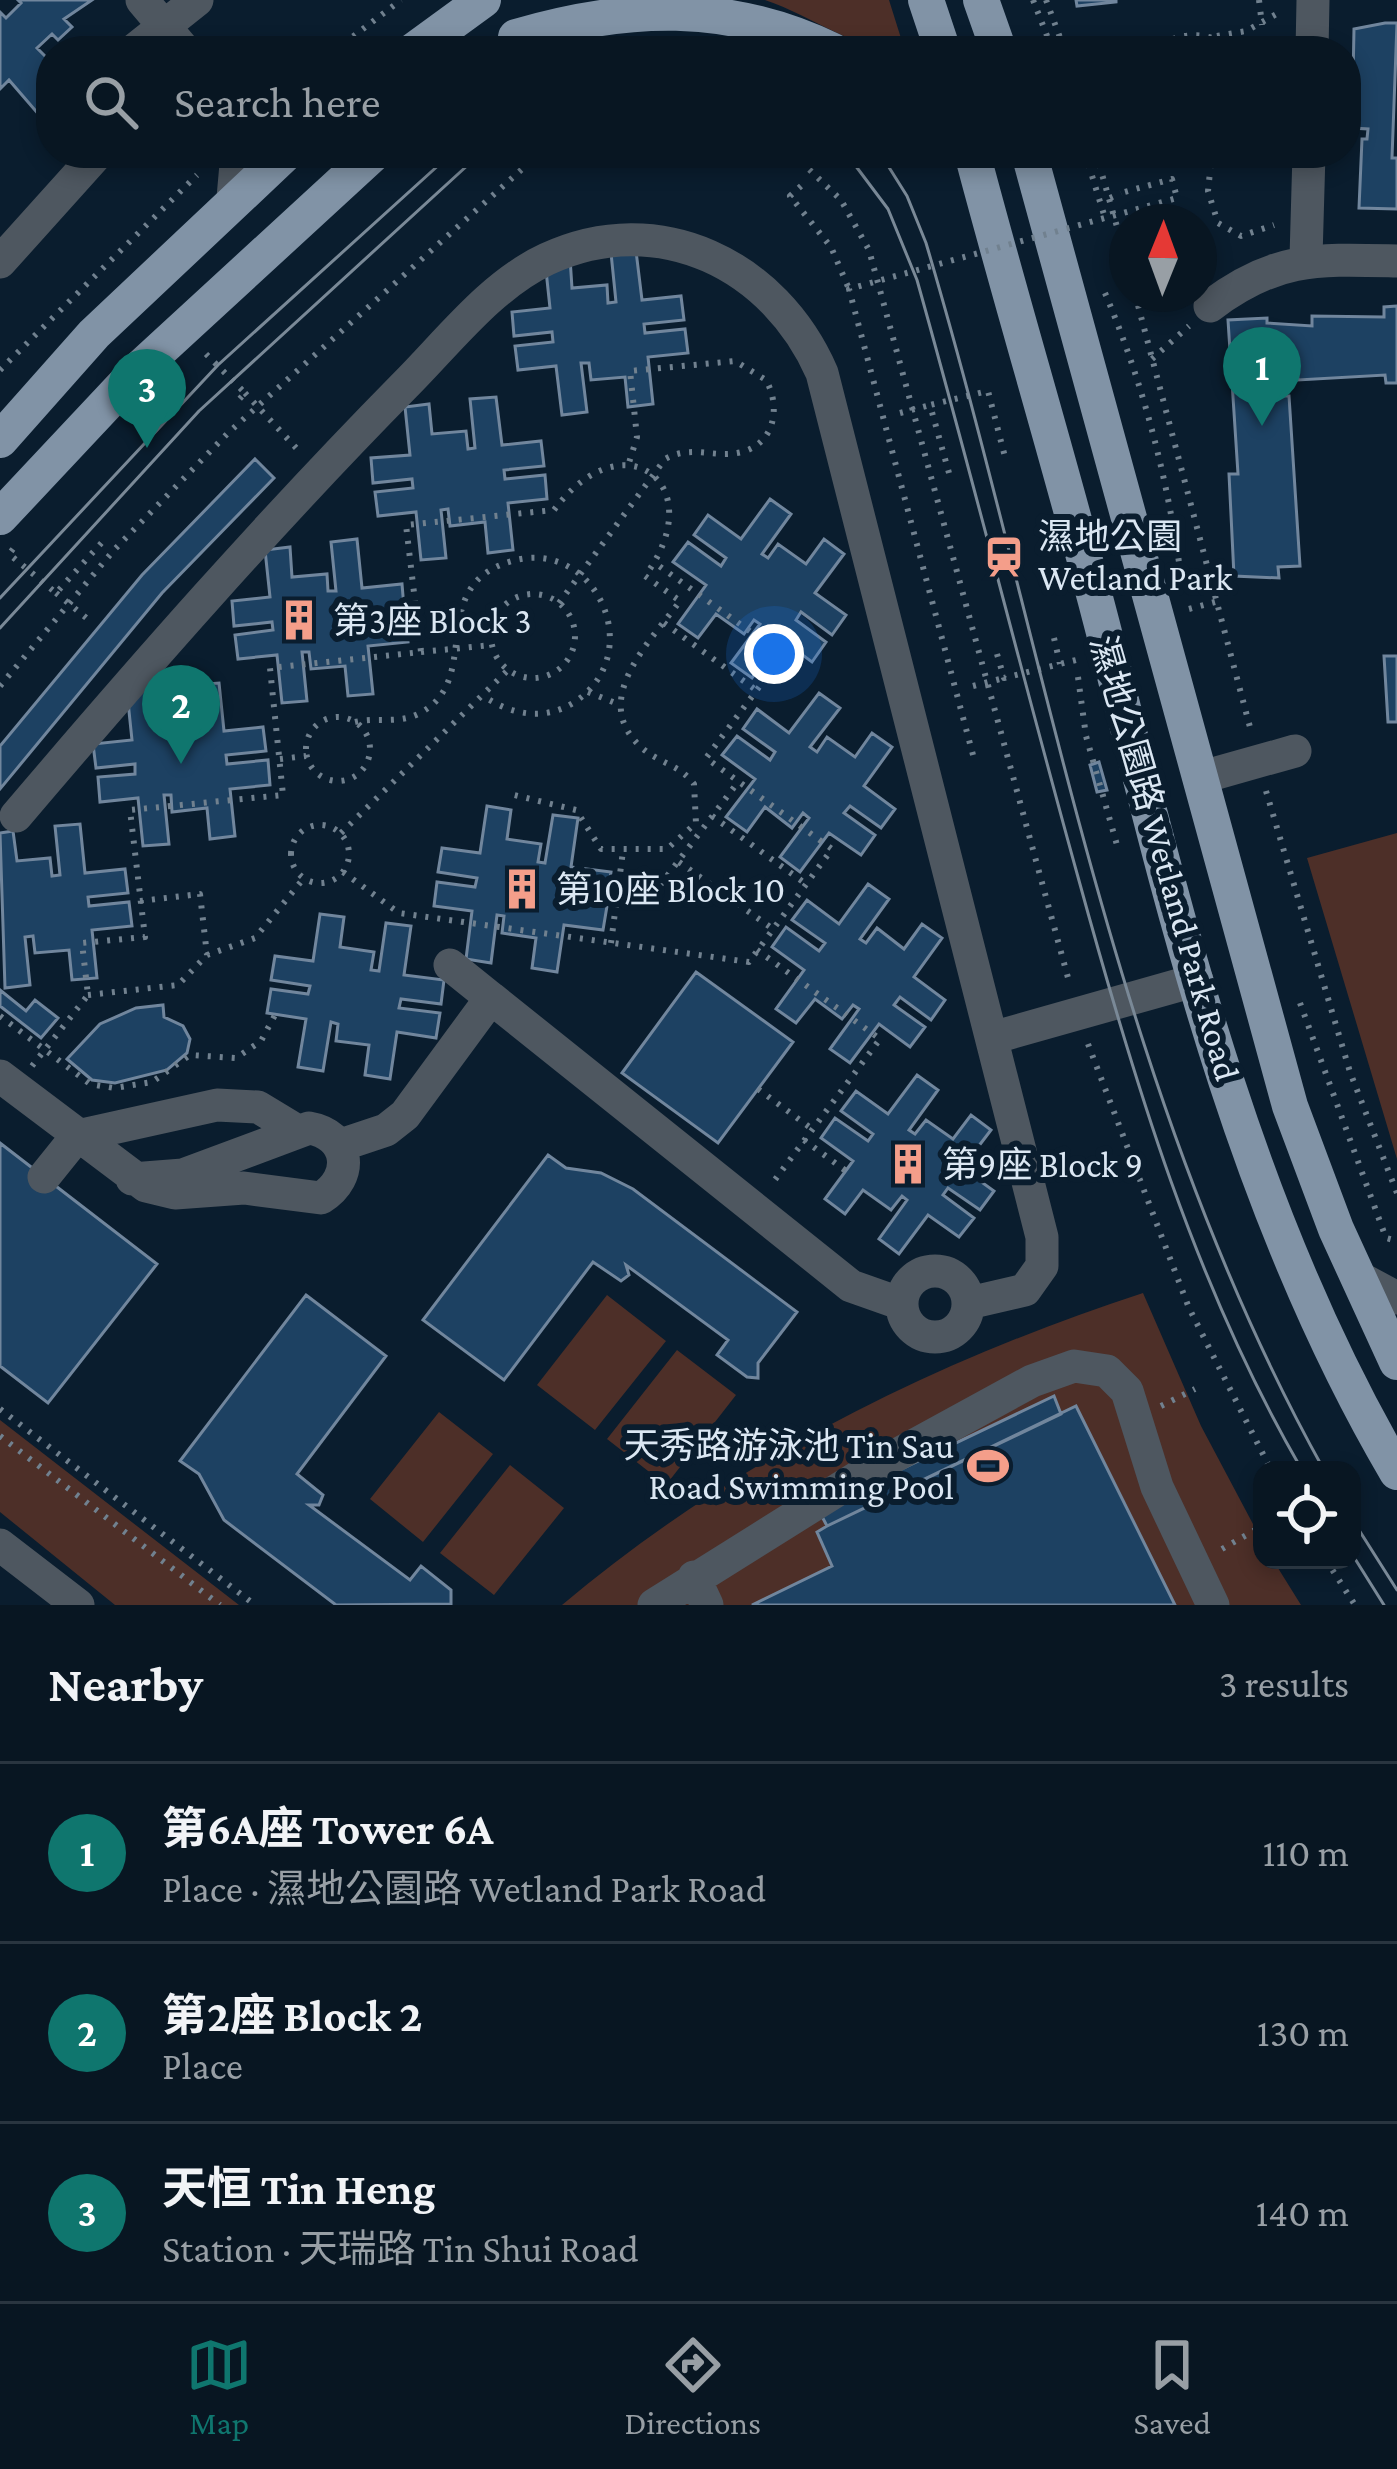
<!DOCTYPE html>
<html lang="en">
<head>
<meta charset="utf-8">
<style>
	:root { --surface:#081622; --page:#111f2a; --text:#f1f3f6; --muted:#989fa5; --line:#293540; --accent:#0f766e }
	body { margin:0; font-family:"Crimson Pro","Noto Sans TC",serif; background:var(--page); color:var(--text) }
	.controls { position:absolute; right:36px; bottom:36px; display:grid; overflow:hidden; border-radius:24px; box-shadow:0 6px 18px #0003 }
	.controls button { width:108px; height:108px; display:grid; place-items:center; padding:0; border:0; border-bottom:3px solid var(--line); background:var(--surface); color:var(--text); font:60px sans-serif }
	.compass { position:absolute; left:1109px; top:204px; width:108px; height:108px; border-radius:50%; background:var(--surface); box-shadow:0 6px 18px #0003; rotate:1deg }
	.you { position:absolute; left:774px; top:654px; width:42px; height:42px; margin:-30px; border:9px solid #fff; border-radius:50%; background:#1a73e8; box-shadow:0 0 0 18px #1a73e833 }
	.badge { display:grid; place-items:center; width:78px; height:78px; border-radius:50%; background:var(--accent); color:#fff; font-size:39px; font-weight:700 }
	.pin { position:absolute; translate:-50% -99px; filter:drop-shadow(0 3px 6px #0008) }
	.pin::after { content:''; position:absolute; top:63px; width:42px; height:36px; background:inherit; clip-path:polygon(0 0,100% 0,50% 100%) }
	.list { margin:0; padding:0; list-style:none }
	h2 { display:flex; justify-content:space-between; align-items:center; height:156px; margin:0; padding:0 48px; font-size:51px }
	h2 small { font-size:39px; font-weight:400; color:var(--muted) }
	.list li { display:grid; grid-template-columns:78px 1fr auto; gap:36px; align-items:center; box-sizing:border-box; height:180px; padding:0 48px; border-top:3px solid var(--line) }
	.list b { display:block; font-size:45px; white-space:nowrap }
	.list p { margin:0; font-size:39px; white-space:nowrap; color:var(--muted) }
	.list em { font-size:39px; font-style:normal; color:var(--muted) }
	.icon { flex:none; width:66px; height:66px; fill:none; stroke:currentColor; stroke-width:2; stroke-linecap:round; stroke-linejoin:round }
	.map { position:relative; flex:none; width:1397px; height:1605px; overflow:hidden }
	.search { position:absolute; background:var(--surface); box-shadow:0 6px 18px #0003; left:36px; right:36px; top:36px; height:132px; display:flex; align-items:center; gap:30px; box-sizing:border-box; padding:0 42px; border-radius:48px; color:var(--muted); font-size:45px }
	.sheet { height:696px; background:var(--surface) }
	nav { display:flex; justify-content:space-around; align-items:center; box-sizing:border-box; height:168px; border-top:3px solid var(--line); background:var(--surface); font-size:33px; color:var(--muted) }
	nav a { display:grid; justify-items:center; gap:6px }
	nav .on { color:var(--accent) }
	.map>svg:first-child { display:block }
	.green { fill:#4d2f28 }
	.building { fill:#1d4162; stroke:#71869d; stroke-width:3 }
	.lines { fill:none; stroke-linecap:round; stroke-linejoin:round }
	.path { stroke:#71818f; stroke-width:6; stroke-dasharray:3 9; stroke-linecap:butt }
	.minor { stroke:#4e5760; stroke-width:33 }
	.major { stroke:#8193a6; stroke-width:36 }
	.tram { stroke:#7a8997; stroke-width:3 }
	.path-bridge { stroke:#71818f; stroke-width:6; stroke-dasharray:3 9; stroke-linecap:butt }
	.labels { text-anchor:middle; stroke-width:12; stroke-linejoin:round; paint-order:stroke }
	.poi-label { font-size:36px; fill:#dbe7f3; stroke:#0a1d2e; text-anchor:start }
	.street-label { font-size:36px; fill:#dbe7f3; stroke:#0a1d2e }
</style>
</head>
<body>
<div class="map">
<svg width="1397" height="1605" viewBox="0 0 1397 1605">
	<rect width="100%" height="100%" fill="#0a1d2e"/>
	<!-- green -->
	<path class="green" d="M765 0H889L905 51C855 51 813 16 765 0Z
		M1397 833V1159L1307 858Z
		M1143 1293 1201 1426 1262 1541V1560H1273L1301 1605H562C733 1461 932 1362 1143 1293Z
		M607 1295 666 1341 595 1430 537 1385Z
		M677 1350 736 1395 666 1485 607 1439Z
		M439 1412 493 1454 423 1542 370 1499Z
		M0 1420 239 1605H115L0 1512Z
		M510 1465 564 1508 494 1595 440 1553Z"/>
	<!-- building -->
	<path class="building" d="M18 0H92L64 19 72 27 58 40 52 34 37 48 51 62 47 124 9 80 0 89V12L6 18 21 3Z
		M1076 0H1116V2L1077 6Z
		M1385 23H1397L1392 158H1397V209L1359 208 1362 139H1367L1368 129 1352 128 1354 29Z
		M636 251 642 300 681 296 684 320 644 324 645 333 685 329 688 353 648 357 653 404 628 407 625 377 591 380 589 363H581L587 412 562 415 556 366 518 370 515 346 553 342 552 332 514 336 512 312 550 308 545 261 570 258 572 288 607 285 608 303 616 302 611 253Z
		M1397 306V383H1386L1385 375 1298 380 1296 355H1277L1279 396H1289L1300 566 1278 567 1279 578 1234 576 1229 474H1238L1228 320 1267 318V323L1312 326V316L1384 317V307Z
		M496 397 502 445 541 441 544 466 504 470 505 479 545 475 547 499 508 503 513 550 488 553 485 522 450 526 448 509 441 510 446 558 421 560 416 512 378 516 375 492 413 488 412 479 373 483 371 458 410 455 405 407 429 404 432 434 466 431 468 449 475 448 470 399Z
		M255 459 274 478 162 593 0 789V746L142 575Z
		M770 499 791 514 762 554 768 558 778 544 806 564 824 539 844 554 815 593 846 615 832 635 801 612 796 620 826 642 812 662 781 639 752 678 731 663 760 624 754 620 744 634 716 614 698 638 678 624 706 585 673 562 688 542 721 566 726 558 694 535 708 515 741 539Z
		M357 539 362 588 402 584 404 608 364 612 365 622 406 618 408 642 368 646 373 694 348 696 345 666 311 669 309 652H302L307 701 282 703 277 655 238 659 235 635 273 630 272 622 234 626 232 601 270 597 265 550 290 547 292 577 327 574 328 591H336L331 542Z
		M1384 656H1397V722H1388Z
		M219 683 224 731 263 727 266 751 226 755 227 764 268 760 270 785 230 789 235 836 210 839 207 808 172 812 171 795H164L169 844 143 846 138 798 100 802 98 777 135 774V764L96 768 93 744 132 740 127 692 151 690 155 720 189 716 191 734H198L193 685Z
		M819 693 840 708 810 747 817 752 827 737 855 757 872 733 892 747 864 786 895 809 881 828 850 806 844 813 875 835 861 855 829 833 800 872 780 857 809 818 803 813 792 828 765 807 747 832 726 817 755 779 722 755 737 736 770 760 775 752 743 729 757 709 789 733Z
		M1099 762 1107 790 1097 792 1090 765Z
		M487 806 511 810 507 839 541 844 538 862 545 863 553 815 578 818 571 867 611 872 607 897 568 891 567 900 607 906 603 930 564 925 557 972 532 968 536 938 502 933 504 916 497 915 491 963 466 959 472 911 434 906 437 882 475 887 477 878 438 872 442 848 480 853Z
		M80 824 85 873 125 869 128 893 88 897 89 906 129 902 132 926 92 930 97 978 72 980 69 950 35 953 33 936 25 937 30 985 5 988 0 833 13 831 17 861 50 858 52 876 60 875 55 826Z
		M868 884 889 899 860 939 866 943 877 928 904 949 922 924 942 938 914 977 945 1000 931 1020 900 997 894 1005 925 1027 910 1047 879 1024 850 1063 830 1049 859 1009 853 1005 842 1019 815 999 796 1023 776 1009 804 970 772 947 786 927 819 951 825 943 792 920 807 900 839 924Z
		M320 914 344 917 340 947 374 952 371 970 379 971 386 923 411 926 404 975 444 980 441 1004 401 999 399 1008 440 1013 436 1038 397 1032 390 1079 365 1075 369 1045 336 1041 338 1024 331 1022 323 1071 298 1067 306 1019 267 1013 271 989 308 994 310 986 271 980 275 956 313 961Z
		M696 972 793 1042 718 1143 622 1073Z
		M0 990 26 1011 35 1000 58 1018 41 1038 0 1006Z
		M163 1005 164 1017 183 1026 190 1039 187 1053 167 1070 115 1083 92 1080 67 1059 100 1024 136 1008Z
		M917 1075 938 1090 909 1130 915 1134 926 1120 953 1139 971 1115 991 1130 962 1168 994 1191 980 1210 948 1188 943 1195 974 1218 959 1237 928 1215 899 1254 879 1239 907 1200 902 1196 891 1210 863 1190 845 1214 825 1199 853 1161 821 1138 835 1118 868 1141 873 1134 841 1111 856 1091 888 1114Z
		M0 1143 157 1264 48 1403 0 1366Z
		M548 1155 566 1168 601 1173 633 1189 797 1312 758 1363V1378L747 1377 717 1355 728 1340 626 1265 629 1275 621 1281 593 1262 504 1380 423 1320Z
		M306 1295 386 1356 297 1474 323 1495 319 1505H309L410 1580 421 1566 451 1590V1604L336 1605 224 1520 199 1474 180 1461Z
		M1054 1396 1061 1414 827 1526 818 1509Z
		M1076 1406 1175 1605H752L832 1566 817 1532 827 1526Z"/>
	<g class="lines">
		<!-- path -->
		<path class="path" d="M1033 0 1053 51
			M1046 0 1065 51
			M1259 0 1262 25
			M1217 36 1246 31 1282 11
			M334 51 401 0
			M1152 51C1178 30 1210 30 1237 51
			M792 153 841 200 869 250 1070 985
			M1085 153 1105 218
			M1096 153 1127 262
			M1212 153 1208 191 1218 223 1241 236 1274 225
			M801 186 790 196 831 247 849 289
			M1110 198 1121 193
			M1105 293C1143 383 1166 472 1180 569
			M1135 294 1251 731
			M206 354 245 393 235 404
			M1152 359 1189 326
			M0 370 197 175
			M245 393 299 451
			M900 413 930 405
			M949 473 930 405 988 391 1005 457
			M13 549 9 554 56 593 105 539
			M56 593 90 621
			M491 636a42 42 0 1 1 84 0a42 42 0 1 1-84 0Z
			M559 603 665 459C692 444 714 459 742 452 775 443 781 407 766 380L735 361 630 371 637 437 628 466
			M1189 609 1215 602
			M664 623 756 690
			M1054 638 1060 664
			M421 652 492 645
			M997 654 1004 678 1076 660
			M1078 677 1086 736 1117 845
			M0 686 114 550 229 432 540 153
			M973 686 1004 678
			M588 692 618 704
			M306 749a32 32 0 1 1 64 0a32 32 0 1 1-64 0Z
			M355 722C377 717 398 724 418 714 486 681 423 586 512 561 595 537 648 652 576 701 545 722 511 715 482 695
			M280 759 306 756
			M1266 791 1350 1072 1397 1193
			M712 816 806 884
			M291 854a29 29 0 1 1 58 0a29 29 0 1 1-58 0Z
			M341 833 508 670
			M679 862 773 929
			M343 872 399 913 749 962 832 849 706 758 783 655 655 563
			M617 898 636 900 655 892 738 782
			M140 901 200 894 207 955
			M611 943 623 851
			M757 950 880 1039 774 1181 770 1178
			M88 995 178 985 207 955 255 938 304 878
			M1300 1003 1386 1238 1397 1241
			M0 1016 90 1084 114 1088 152 1082 190 1055 236 1058 261 1041 275 1015
			M1088 1044 1189 1308 1271 1470
			M32 1066 88 995 82 943 145 937 130 810 283 795 270 668 421 652 406 525 554 510C623 417 713 484 645 576L680 601C650 642 589 700 641 747 658 763 679 764 694 784L696 823 667 849H601L576 810 510 794
			M758 1089 812 1129
			M804 1140 846 1171
			M1161 1406 1195 1389
			M0 1409 255 1605
			M0 1436 220 1605
			M1222 1549 1262 1526
			M1326 1560 1355 1605"/>
		<!-- minor -->
		<path class="minor" d="M142 0 185 51
			M133 51 197 0
			M1312 51 1313 0
			M233 198 237 153
			M1306 258 1309 153
			M0 262 98 153
			M1210 306C1276 256 1318 259 1397 261
			M1199 778 1295 751
			M16 816C141 669 269 523 405 385 448 342 491 285 547 259 659 207 775 265 822 373L1042 1237V1266L1025 1290 969 1303
			M450 965 491 998
			M992 1038 1197 980
			M0 1076 146 1186 175 1193 244 1188 321 1198C355 1177 350 1135 309 1128L183 1175 132 1179
			M341 1145 386 1130 405 1115 491 998 851 1286 902 1304
			M44 1177 77 1136 217 1105 258 1107 296 1130
			M902 1304a33 33 0 1 1 66 0a33 33 0 1 1-66 0Z
			M1358 1277 1397 1298
			M0 1545 78 1605
			M694 1577 707 1605
			M654 1605 871 1469 1032 1381 1074 1366 1107 1371 1127 1391 1157 1487 1213 1605"/>
		<!-- major -->
		<path class="major" d="M926 0 943 51
			M981 0 999 51
			M516 37C626 5 728 0 833 51
			M413 51 483 0
			M972 153C1016 320 1067 485 1109 652 1179 933 1249 1221 1397 1472
			M1029 153 1290 1106 1336 1229 1397 1362
			M0 440 94 334 286 153
			M0 517 138 370 374 153"/>
		<!-- tram -->
		<path class="tram" d="M651 51H693
			M846 153 888 209 917 280C973 479 1023 679 1078 877 1134 1081 1195 1286 1302 1470
			M880 153 907 196 926 243C1048 653 1113 1092 1324 1470
			M0 598 218 365 452 153
			M0 628 199 411 481 153
			M1352 1519 1397 1590
			M1352 1554 1384 1605"/>
		<!-- path-bridge -->
		<path class="path-bridge" d="M973 755 849 289 1177 198 1172 179 1121 193"/>
	</g>
	<!-- icons -->
	<defs>
		<g id="station-bare" transform="scale(3.24)"><path d="M-3-6H3Q5-6 5-4V2Q5 4 3 4L4.5 6H3L1.5 4h-3L-3 6H-4.5L-3 4Q-5 4-5 2V-4Q-5-6-3-6ZM-3.5-4v3h7v-3ZM-3.5 1v1.5H-2V1ZM2 1v1.5H3.5V1Z" fill="#f49e8a" stroke="#0a1d2e" stroke-width="2.5" paint-order="stroke"/></g>
		<g id="building-bare" transform="scale(3.24)"><path d="M-4-6H4V6H1V3H-1V6H-4ZM-2.5-4.3h1.7v1.8h-1.7ZM.8-4.3h1.7v1.8H.8ZM-2.5-1h1.7V.8h-1.7ZM.8-1h1.7V.8H.8Z" fill="#f49e8a" stroke="#0a1d2e" stroke-width="2.5" paint-order="stroke"/></g>
		<g id="stadium-bare" transform="scale(3.24)"><path d="M0-5a6.5 5 0 1 0 0 10a6.5 5 0 1 0 0-10ZM-3.5-1.8h7v3.6h-7Z" fill="#f49e8a" stroke="#0a1d2e" stroke-width="2.5" paint-order="stroke"/></g>
	</defs>
	<g fill-rule="evenodd">
		<use href="#station-bare" x="1004" y="557"/>
		<use href="#building-bare" x="299" y="620"/>
		<use href="#building-bare" x="522" y="889"/>
		<use href="#building-bare" x="908" y="1164"/>
		<use href="#stadium-bare" x="988" y="1466"/>
	</g>
	<g class="labels">
		<!-- poi labels -->
		<g class="poi-label">
			<text x="1038" y="549">濕地公園<tspan x="1038" dy="41">Wetland Park</tspan></text>
			<text x="333" y="633">第3座 Block 3</text>
			<text x="556" y="902">第10座 Block 10</text>
			<text x="942" y="1177">第9座 Block 9</text>
			<text x="954" y="1458" text-anchor="end">天秀路游泳池 Tin Sau<tspan x="954" dy="41">Road Swimming Pool</tspan></text>
		</g>
		<!-- street labels -->
		<g class="street-label">
			<text transform="translate(1166 858) rotate(74)" y="13">濕地公園路 Wetland Park Road</text>
		</g>
	</g>
</svg>
<div class="controls">
<button><svg class="icon" aria-label="locate" viewBox="0 0 24 24"><circle cx="12" cy="12" r="6"/><path d="M12 2v4M12 18v4M2 12h4M18 12h4"/></svg></button>
</div>
<svg class="compass" viewBox="-18 -18 36 36"><path d="M0-13l5 13h-10z" fill="#e53935"/><path d="M0 13l5-13h-10z" fill="#989fa5"/></svg>
<div class="you"></div>
<div class="pin badge" style="left:1262px;top:426px">1</div>
<div class="pin badge" style="left:181px;top:764px">2</div>
<div class="pin badge" style="left:147px;top:448px">3</div>
<div class="search"><svg class="icon" aria-label="search" viewBox="0 0 24 24"><circle cx="10" cy="10" r="6"/><path d="M15 15l6 6"/></svg>Search here</div>
</div>
<section class="sheet">
<h2>Nearby<small>3 results</small></h2>
<ul class="list">
<li><span class="badge">1</span><div><b>第6A座 Tower 6A</b><p>Place · 濕地公園路 Wetland Park Road</p></div><em>110 m</em></li>
<li><span class="badge">2</span><div><b>第2座 Block 2</b><p>Place</p></div><em>130 m</em></li>
<li><span class="badge">3</span><div><b>天恒 Tin Heng</b><p>Station · 天瑞路 Tin Shui Road</p></div><em>140 m</em></li>
</ul>
</section>
<nav>
<a class="on"><svg class="icon" aria-label="map" viewBox="0 0 24 24"><path d="M3 6l6-2 6 2 6-2v14l-6 2-6-2-6 2zM9 4v14M15 6v14"/></svg>Map</a>
<a><svg class="icon" aria-label="directions" viewBox="0 0 24 24"><path d="M12 3l9 9-9 9-9-9zM9 14v-3h6M13 9l2 2-2 2"/></svg>Directions</a>
<a><svg class="icon" aria-label="saved" viewBox="0 0 24 24"><path d="M7 4h10v16l-5-4-5 4z"/></svg>Saved</a>
</nav>
</body>
</html>
